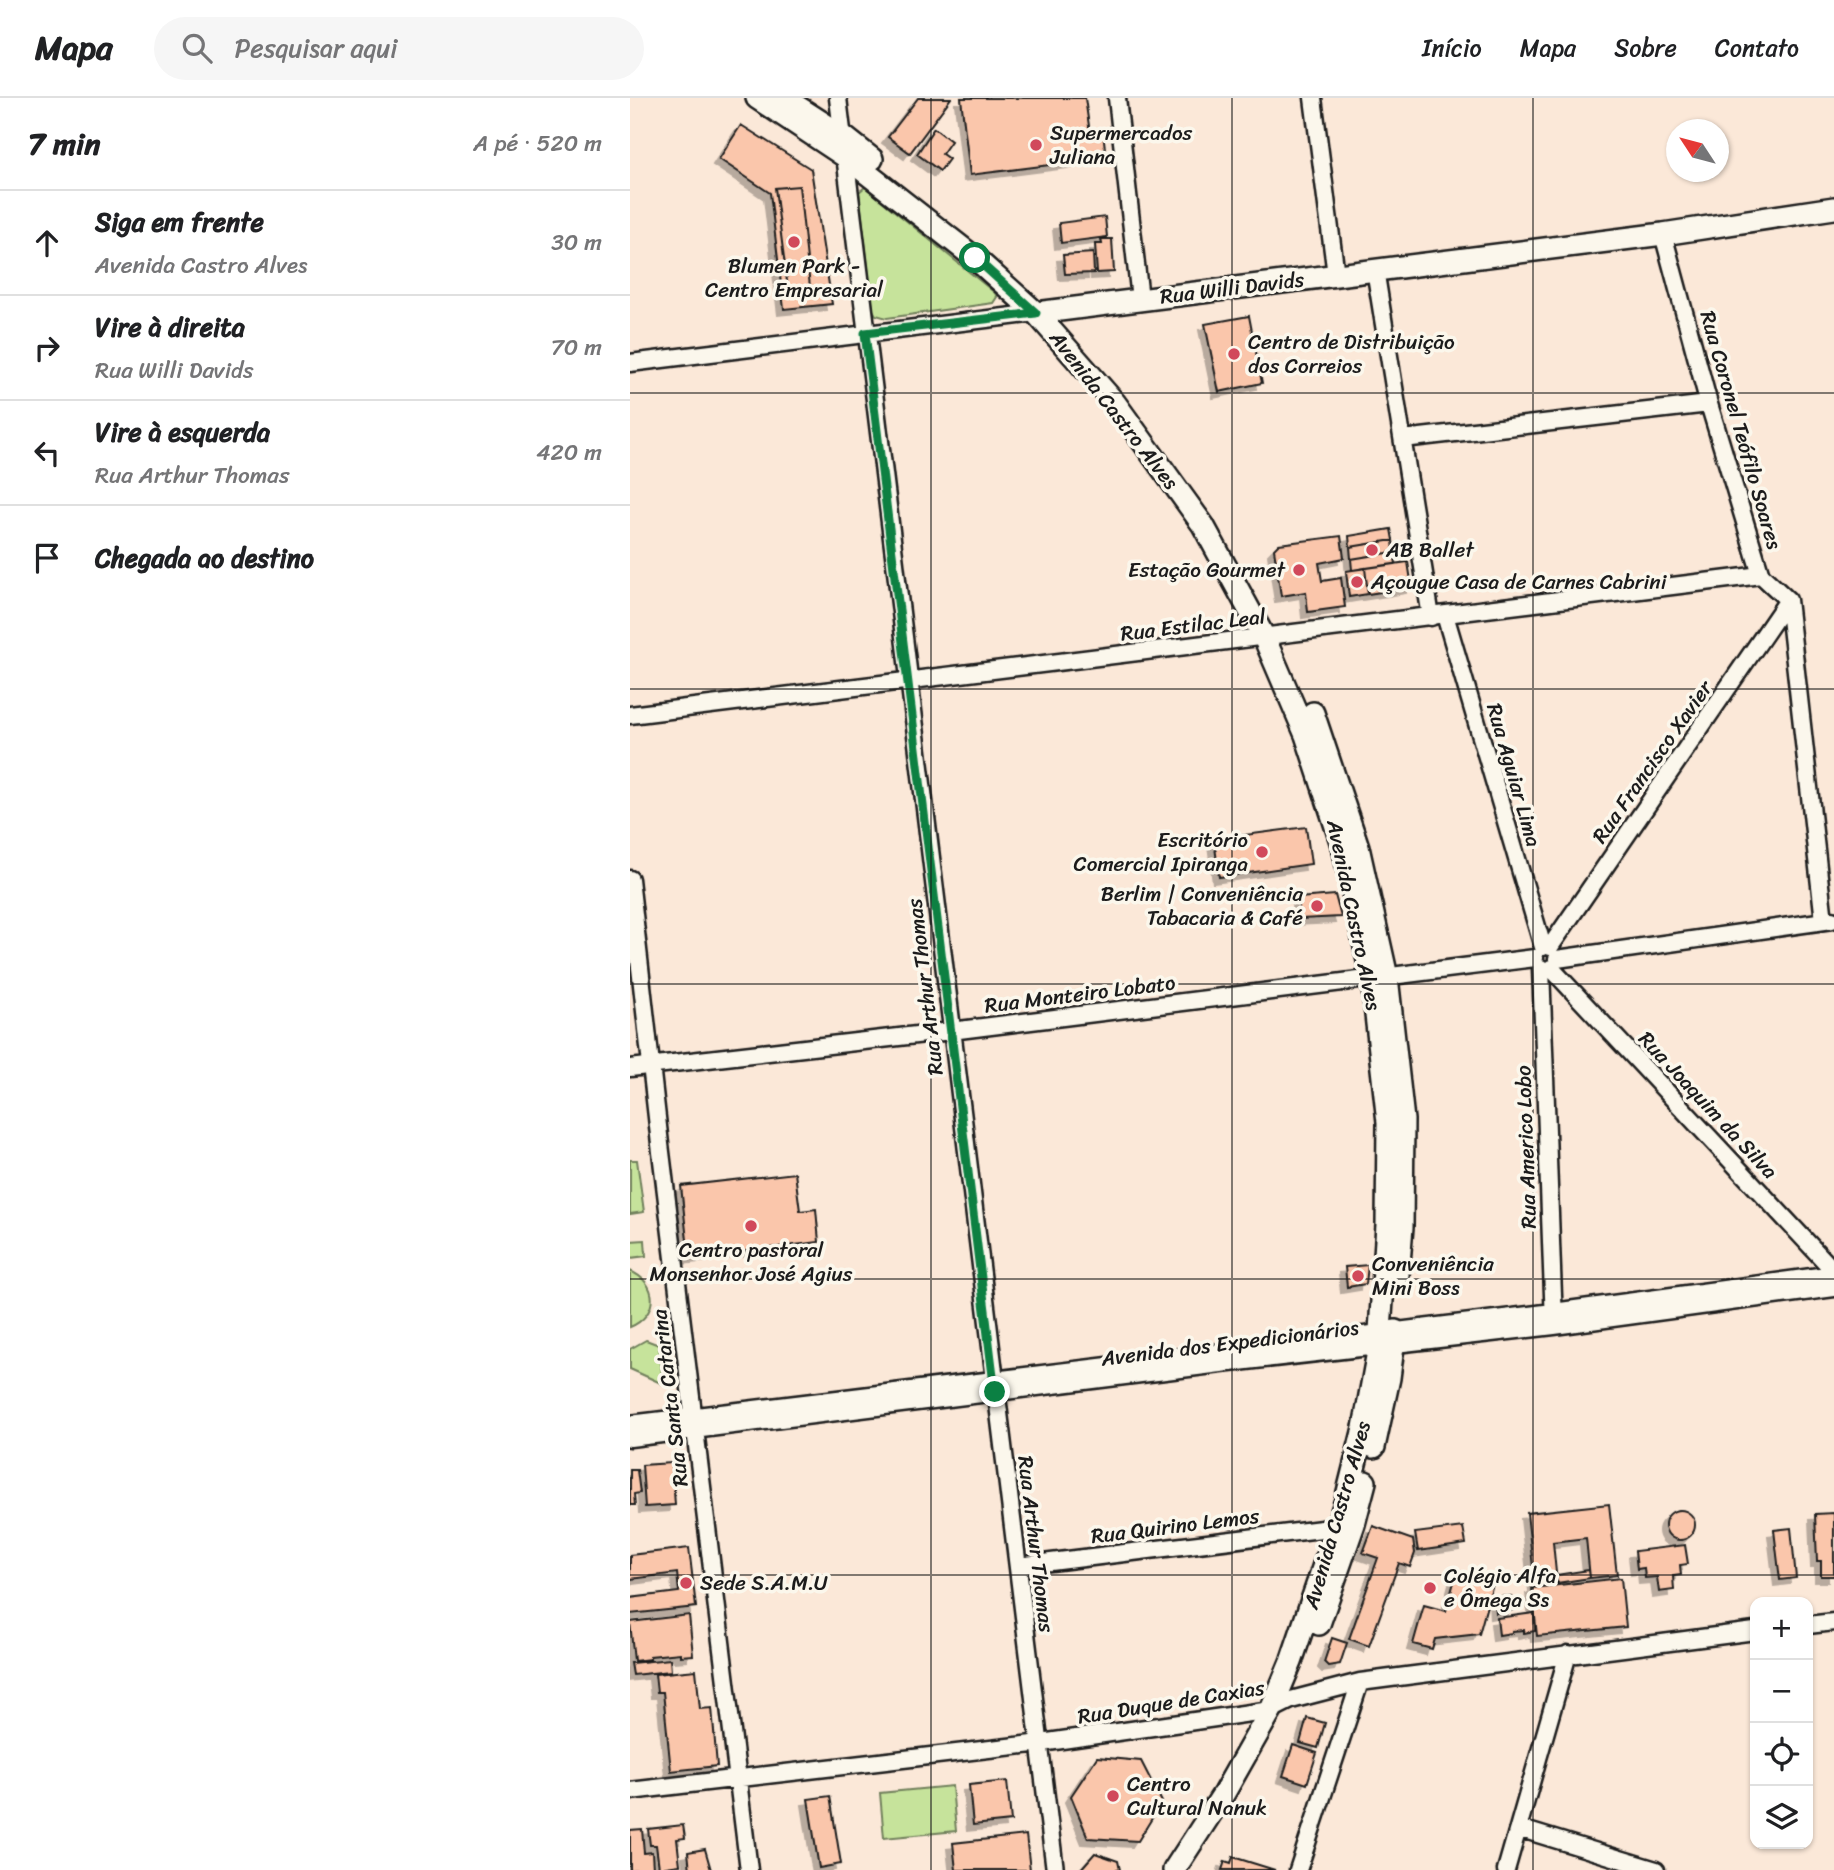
<!DOCTYPE html>
<html lang="pt">
<head>
<meta charset="utf-8">
<style>
	:root { --surface:#fff; --page:#f6f6f6; --text:#202124; --muted:#757577; --line:#e0e0e0 }
	body { margin:0; font-family:Sriracha,sans-serif; background:var(--page); color:var(--text) }
	.controls { position:absolute; right:21px; bottom:21px; display:grid; overflow:hidden; border-radius:14px; box-shadow:0 2px 5px #0004 }
	.controls button { width:63px; height:63px; display:grid; place-items:center; padding:0; border:0; border-bottom:2px solid var(--line); background:var(--surface); color:var(--text); font:35px sans-serif }
	.compass { position:absolute; left:1036px; top:21px; width:63px; height:63px; border-radius:50%; background:var(--surface); box-shadow:0 2px 5px #0004; rotate:306deg }
	.stop { position:absolute; width:21px; height:21px; margin:-16px; border:5px solid #0b8043; border-radius:50%; background:#fff }
	.stop.end { background:#0b8043; border-color:#fff; box-shadow:0 2px 7px #0008 }
	.list { margin:0; padding:0; list-style:none }
	h2 { display:flex; justify-content:space-between; align-items:center; height:91px; margin:0; padding:0 28px; font-size:30px }
	h2 small { font-size:23px; font-weight:400; color:var(--muted) }
	.list li { display:grid; grid-template-columns:46px 1fr auto; gap:21px; align-items:center; box-sizing:border-box; height:105px; padding:0 28px; border-top:2px solid var(--line) }
	.list b { display:block; font-size:26px; white-space:nowrap }
	.list p { margin:0; font-size:23px; white-space:nowrap; color:var(--muted) }
	.list em { font-size:23px; font-style:normal; color:var(--muted) }
	.icon { flex:none; width:38px; height:38px; fill:none; stroke:currentColor; stroke-width:2; stroke-linecap:round; stroke-linejoin:round }
	.map { position:relative; flex:none; width:1204px; height:1772px; overflow:hidden }
	header { display:flex; align-items:center; gap:42px; box-sizing:border-box; height:98px; padding:0 35px; background:var(--surface); border-bottom:2px solid var(--line) }
	header strong { font-size:33px }
	nav { display:flex; gap:38px; margin-inline-start:auto; font-size:24px }
	.search { width:490px; height:63px; background:var(--page); display:flex; align-items:center; gap:18px; box-sizing:border-box; padding:0 24px; border-radius:38px; color:var(--muted); font-size:26px }
	main { display:flex }
	aside { flex:1; background:var(--surface) }
	.map>svg:first-child { display:block }
	.green { fill:#c6e39b; stroke:#71805c; stroke-width:2 }
	.building { fill:#fac6ab; stroke:#1c1c1c; stroke-width:2; fill-rule:evenodd; filter:url(#shadow) }
	.lines { fill:none; stroke-linecap:round; stroke-linejoin:round }
	.minor-casing { stroke:#1c1c1c; stroke-width:21 }
	.major-casing { stroke:#1c1c1c; stroke-width:26 }
	.minor { stroke:#fbf7ec; stroke-width:16 }
	.major { stroke:#fbf7ec; stroke-width:21 }
	.route { stroke:#0b8043; stroke-width:9 }
	.grid { fill:none; stroke:#1c1c1c; stroke-width:2; stroke-opacity:0.55 }
	.poi-dot { fill:#d1495b; stroke:#fbf7ec; stroke-width:2.5 }
	.labels { text-anchor:middle; stroke-width:7; stroke-linejoin:round; paint-order:stroke }
	.poi-label { font-size:21px; fill:#1c1c1c; stroke:#fbf7ec; text-anchor:start }
	.street-label { font-size:21px; fill:#1c1c1c; stroke:#fbf7ec }
</style>
</head>
<body>
<header>
<strong>Mapa</strong>
<div class="search"><svg class="icon" aria-label="search" viewBox="0 0 24 24"><circle cx="10" cy="10" r="6"/><path d="M15 15l6 6"/></svg>Pesquisar aqui</div>
<nav><a>Início</a><a>Mapa</a><a>Sobre</a><a>Contato</a></nav>
</header>
<main>
<aside>
<h2>7 min<small>A pé · 520 m</small></h2>
<ul class="list">
<li><svg class="icon" aria-label="ahead" viewBox="0 0 24 24"><path d="M12 20V5M6 11l6-6 6 6"/></svg><div><b>Siga em frente</b><p>Avenida Castro Alves</p></div><em>30 m</em></li>
<li><svg class="icon" aria-label="right" viewBox="0 0 24 24"><path d="M7 20v-9h11M14 6l5 5-5 5"/></svg><div><b>Vire à direita</b><p>Rua Willi Davids</p></div><em>70 m</em></li>
<li><svg class="icon" aria-label="left" viewBox="0 0 24 24"><path d="M17 20v-9H6M10 6l-5 5 5 5"/></svg><div><b>Vire à esquerda</b><p>Rua Arthur Thomas</p></div><em>420 m</em></li>
<li><svg class="icon" aria-label="arrive" viewBox="0 0 24 24"><path d="M6 21V4h12l-3 4 3 4H6"/></svg><div><b>Chegada ao destino</b></div></li>
</ul>
</aside>
<div class="map">
<svg width="1204" height="1772" viewBox="0 0 1204 1772">
	<defs>
		<filter id="shadow"><feDropShadow dx="-6" dy="6" stdDeviation="0" flood-color="#0004"/></filter>
	</defs>
	<rect width="100%" height="100%" fill="#fbe8d8"/>
	<filter id="ink" filterUnits="userSpaceOnUse"><feTurbulence type="fractalNoise" baseFrequency=".0143" numOctaves="2"/><feDisplacementMap in="SourceGraphic" scale="14" xChannelSelector="R" yChannelSelector="G"/><feConvolveMatrix kernelMatrix="1 2 1 2 8 2 1 2 1" color-interpolation-filters="sRGB"/></filter>
	<g filter="url(#ink)">
		<!-- green -->
		<path class="green" d="M235 89 365 195 367 199 363 205 257 220 246 217 243 212 229 94Z
			M0 1062H7L14 1114 0 1116Z
			M15 1142 16 1158 0 1160V1143Z
			M0 1173C29 1185 29 1217 0 1229Z
			M16 1242 29 1247 33 1286 0 1271V1251Z
			M322 1688 326 1733 254 1740 250 1695Z"/>
		<!-- building -->
		<path class="building" d="M288 0H321L280 55 258 39Z
			M331 0H455L460 35 473 33 476 60 340 77Z
			M111 27 181 71 202 206 154 211 140 95 89 61ZM169 88 181 198 159 199 145 90Z
			M304 30 321 43 312 56 319 61 310 73 287 56Z
			M169 88 181 198 159 199 145 90Z
			M475 119 477 139 431 145 429 125Z
			M471 141H482L484 174 467 175 465 146H472Z
			M463 155 464 175 435 176 433 157Z
			M619 218 632 285 589 294 575 226Z
			M761 431 763 442 720 449 719 438Z
			M711 438 714 460 689 465 692 483 711 480 715 509 678 514 676 494 651 498 644 451 649 446Z
			M763 442 764 454 721 461 720 449Z
			M764 454 766 466 722 472 721 461Z
			M778 464 782 489 738 496 735 470Z
			M735 470 738 496 719 499 716 473Z
			M676 729 681 766 589 779 584 741Z
			M705 797 711 819 670 821 668 800Z
			M165 1075 170 1113 186 1111 189 1144 59 1160 51 1088Z
			M738 1167 736 1186 717 1189 715 1169Z
			M42 1365 45 1407 15 1409 12 1367Z
			M0 1372H7L10 1395 4 1396 5 1407H0Z
			M979 1406 987 1477 960 1480 956 1440 923 1444 927 1485 905 1487 897 1415Z
			M1035 1427a15 15 0 1 1 30 0a15 15 0 1 1-30 0Z
			M1204 1415V1478H1191V1463H1187L1185 1416Z
			M743 1428 783 1442 785 1455 780 1469 769 1465 739 1548 719 1541 748 1460 733 1455Z
			M833 1429 836 1446 788 1453 785 1435Z
			M1161 1430 1166 1480 1150 1482 1144 1432Z
			M1055 1447 1058 1466 1050 1467 1051 1477 1043 1478 1044 1492 1029 1494 1027 1479 1015 1480 1014 1470 1007 1471 1005 1453Z
			M59 1450 66 1509 0 1516V1500L49 1494 47 1475 0 1481V1457Z
			M959 1472 960 1480 927 1485 926 1477Z
			M827 1473 864 1482 849 1536 805 1541 802 1551 783 1546 794 1507 816 1513Z
			M991 1480 996 1529 907 1538 902 1490Z
			M881 1498 883 1512 866 1515 865 1499Z
			M904 1515 905 1533 894 1535V1532L882 1533V1535L869 1537 867 1520Z
			M59 1517 63 1557 50 1558V1555L20 1558V1561L4 1563 0 1524Z
			M702 1540 717 1545 710 1566 698 1568 694 1564Z
			M40 1561 41 1573 3 1577 1 1565Z
			M66 1572 70 1611 82 1610 87 1668 41 1673 33 1594H27L25 1576Z
			M677 1620 695 1625 688 1650 670 1645Z
			M663 1647 687 1655 677 1686 653 1678Z
			M467 1659 511 1663 532 1704 508 1743 458 1740 441 1698Z
			M377 1683 381 1723 343 1727 339 1687Z
			M200 1698 211 1766 189 1770 178 1701Z
			M53 1727 55 1740 47 1741 50 1767 29 1770 26 1747H20L18 1731Z
			M12 1731 14 1755 22 1754 23 1771 0 1772V1732Z
			M396 1737 400 1772H326L323 1745Z
			M75 1751 81 1772H90H60L58 1754Z
			M465 1755 488 1763 490 1772H450Z
			M603 1759 645 1772H592L595 1763 601 1765Z"/>
		<g class="lines">
			<!-- minor casing -->
			<g class="minor-casing">
				<path id="minor" d="M208 0 425 1772
					M487 0 510 201
					M683 0 706 177
					M1033 136 1079 306 1131 477 1158 502 1194 823
					M745 171 801 519
					M0 265 406 215
					M773 341 1079 306
					M815 517 913 849
					M0 617 1131 477
					M0 781 30 1046 119 1772
					M920 849 1158 502
					M927 861 1202 822
					M911 870 924 1225
					M921 870 1204 1173
					M0 970 321 933 905 860
					M0 1326 923 1214 1204 1176
					M0 1340 591 1266 924 1228 1204 1190
					M388 1468 716 1428
					M1178 1527 1204 1524
					M0 1693 411 1645 641 1612 661 1602 730 1584 1125 1533
					M888 1730 1026 1772
					M668 1772 730 1584
					M876 1772 938 1556"/>
			</g>
			<!-- major casing -->
			<g class="major-casing">
				<path id="major" d="M127 0 216 59 345 160 406 215 485 305 573 427 634 539 676 637 714 753 742 881 758 1024 757 1127 749 1248 734 1330 716 1402 661 1564 641 1612 594 1695 544 1772
					M154 0 213 38 242 61
					M406 215 1033 136 1204 110
					M683 615 728 749 757 879 773 1022 772 1129 768 1177
					M744 1349 759 1280 765 1233
					M689 1526 724 1426 735 1384"/>
			</g>
			<!-- minor -->
			<use href="#minor" class="minor"/>
			<!-- major -->
			<use href="#major" class="major"/>
		</g>
	</g>
	<g class="lines" filter="url(#ink)">
		<!-- route -->
		<path class="route" d="M345 160 406 215 235 235 365 1294"/>
	</g>
	<!-- grid -->
	<path class="grid" d="M301 0V1772M602 0V1772M903 0V1772M0 295H1204M0 591H1204M0 886H1204M0 1181H1204M0 1477H1204"/>
	<!-- markers -->
	<g class="poi-dot">
		<circle cx="406" cy="47" r="7"/>
		<circle cx="164" cy="144" r="7"/>
		<circle cx="604" cy="256" r="7"/>
		<circle cx="742" cy="452" r="7"/>
		<circle cx="669" cy="472" r="7"/>
		<circle cx="727" cy="484" r="7"/>
		<circle cx="632" cy="754" r="7"/>
		<circle cx="687" cy="808" r="7"/>
		<circle cx="121" cy="1128" r="7"/>
		<circle cx="728" cy="1178" r="7"/>
		<circle cx="56" cy="1485" r="7"/>
		<circle cx="800" cy="1490" r="7"/>
		<circle cx="483" cy="1698" r="7"/>
	</g>
	<g class="labels">
		<!-- poi labels -->
		<g class="poi-label">
			<text x="420" y="42">Supermercados<tspan x="420" dy="24">Juliana</tspan></text>
			<text x="164" y="175" text-anchor="middle">Blumen Park -<tspan x="164" dy="24">Centro Empresarial</tspan></text>
			<text x="618" y="251">Centro de Distribuição<tspan x="618" dy="24">dos Correios</tspan></text>
			<text x="756" y="459">AB Ballet</text>
			<text x="655" y="479" text-anchor="end">Estação Gourmet</text>
			<text x="741" y="491">Açougue Casa de Carnes Cabrini</text>
			<text x="618" y="749" text-anchor="end">Escritório<tspan x="618" dy="24">Comercial Ipiranga</tspan></text>
			<text x="673" y="803" text-anchor="end">Berlim | Conveniência<tspan x="673" dy="24">Tabacaria &amp; Café</tspan></text>
			<text x="121" y="1159" text-anchor="middle">Centro pastoral<tspan x="121" dy="24">Monsenhor José Agius</tspan></text>
			<text x="742" y="1173">Conveniência<tspan x="742" dy="24">Mini Boss</tspan></text>
			<text x="814" y="1485">Colégio Alfa<tspan x="814" dy="24">e Ômega Ss</tspan></text>
			<text x="70" y="1492">Sede S.A.M.U</text>
			<text x="497" y="1693">Centro<tspan x="497" dy="24">Cultural Nanuk</tspan></text>
		</g>
		<!-- street labels -->
		<g class="street-label">
			<text transform="translate(602 190) rotate(-7)" y="7">Rua Willi Davids</text>
			<text transform="translate(484 312) rotate(52)" y="7">Avenida Castro Alves</text>
			<text transform="translate(1111 332) rotate(74)" y="7">Rua Coronel Teófilo Soares</text>
			<text transform="translate(563 527) rotate(-7)" y="7">Rua Estilac Leal</text>
			<text transform="translate(1022 664) rotate(-55)" y="7">Rua Francisco Xavier</text>
			<text transform="translate(884 677) rotate(74)" y="7">Rua Aguiar Lima</text>
			<text transform="translate(724 817) rotate(78)" y="7">Avenida Castro Alves</text>
			<text transform="translate(295 889) rotate(-97)" y="7">Rua Arthur Thomas</text>
			<text transform="translate(450 896) rotate(-7)" y="7">Rua Monteiro Lobato</text>
			<text transform="translate(1078 1007) rotate(47)" y="7">Rua Joaquim da Silva</text>
			<text transform="translate(896 1049) rotate(-92)" y="7">Rua Americo Lobo</text>
			<text transform="translate(600 1245) rotate(-7)" y="7">Avenida dos Expedicionários</text>
			<text transform="translate(40 1300) rotate(-97)" y="7">Rua Santa Catarina</text>
			<text transform="translate(707 1417) rotate(-74)" y="7">Avenida Castro Alves</text>
			<text transform="translate(545 1428) rotate(-7)" y="7">Rua Quirino Lemos</text>
			<text transform="translate(406 1446) rotate(83)" y="7">Rua Arthur Thomas</text>
			<text transform="translate(541 1604) rotate(-9)" y="7">Rua Duque de Caxias</text>
		</g>
	</g>
</svg>
<div class="controls">
<button>+</button>
<button>−</button>
<button><svg class="icon" aria-label="locate" viewBox="0 0 24 24"><circle cx="12" cy="12" r="6"/><path d="M12 2v4M12 18v4M2 12h4M18 12h4"/></svg></button>
<button><svg class="icon" aria-label="layers" viewBox="0 0 24 24"><path d="M12 4l9 5-9 5-9-5zM3 14l9 5 9-5"/></svg></button>
</div>
<svg class="compass" viewBox="-18 -18 36 36"><path d="M0-13l5 13h-10z" fill="#e53935"/><path d="M0 13l5-13h-10z" fill="#757577"/></svg>
<div class="stop" style="left:345px;top:160px"></div>
<div class="stop end" style="left:365px;top:1294px"></div>
</div>
</main>
</body>
</html>
